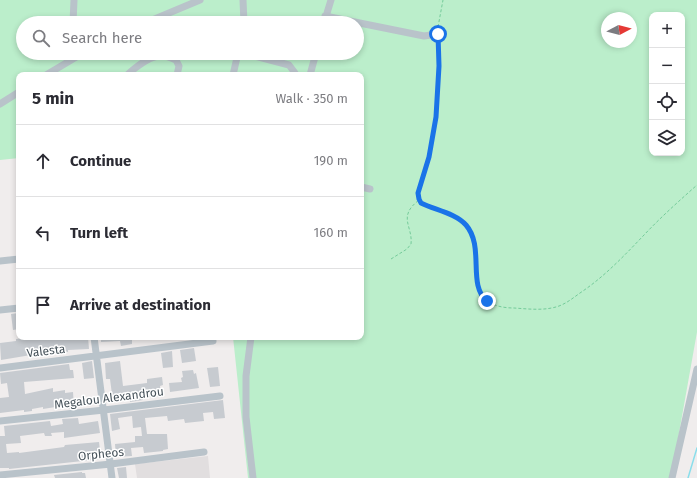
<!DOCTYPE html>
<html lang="en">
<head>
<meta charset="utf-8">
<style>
	:root { --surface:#fff; --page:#f7f7f7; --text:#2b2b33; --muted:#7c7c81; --line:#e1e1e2 }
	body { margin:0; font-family:"Fira Sans",sans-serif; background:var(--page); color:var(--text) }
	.controls { position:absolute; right:12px; top:12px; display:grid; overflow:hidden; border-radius:8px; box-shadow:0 2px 6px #0003 }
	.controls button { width:36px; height:36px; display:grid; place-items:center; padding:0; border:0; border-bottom:1px solid var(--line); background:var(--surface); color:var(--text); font:20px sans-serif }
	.compass { position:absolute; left:601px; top:12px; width:36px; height:36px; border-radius:50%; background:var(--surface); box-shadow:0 2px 6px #0003; rotate:83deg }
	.stop { position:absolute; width:12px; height:12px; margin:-9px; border:3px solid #1a73e8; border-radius:50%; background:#fff }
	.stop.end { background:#1a73e8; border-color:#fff; box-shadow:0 1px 4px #0008 }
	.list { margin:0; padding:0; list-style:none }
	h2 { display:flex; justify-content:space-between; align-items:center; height:52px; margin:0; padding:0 16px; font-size:17px }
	h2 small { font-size:13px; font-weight:400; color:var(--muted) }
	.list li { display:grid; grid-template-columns:26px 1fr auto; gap:12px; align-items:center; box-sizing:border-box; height:72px; padding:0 16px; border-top:1px solid var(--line) }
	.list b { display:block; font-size:15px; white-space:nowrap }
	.list em { font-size:13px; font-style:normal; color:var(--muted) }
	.icon { flex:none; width:22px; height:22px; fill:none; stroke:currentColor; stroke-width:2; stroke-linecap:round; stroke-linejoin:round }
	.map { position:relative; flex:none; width:697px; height:478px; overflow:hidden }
	.search { position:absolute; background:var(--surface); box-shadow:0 2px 6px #0003; left:16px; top:16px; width:348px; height:44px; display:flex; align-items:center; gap:10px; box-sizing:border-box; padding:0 14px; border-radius:22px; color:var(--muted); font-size:15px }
	.panel { position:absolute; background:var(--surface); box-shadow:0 2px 6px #0003; left:16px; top:72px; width:348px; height:268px; border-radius:8px }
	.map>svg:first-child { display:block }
	.education { fill:#e1dedf }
	.green { fill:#bbeecb; fill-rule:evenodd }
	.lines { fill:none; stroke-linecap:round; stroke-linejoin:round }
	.stream { stroke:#89deeb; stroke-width:1.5 }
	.building { fill:#c7cbd0 }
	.path { stroke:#74cb9a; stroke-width:1; stroke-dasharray:3 2; stroke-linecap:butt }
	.minor { stroke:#b9c3ca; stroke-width:7 }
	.route { stroke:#1a73e8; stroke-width:5 }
	.labels { text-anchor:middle; stroke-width:3; stroke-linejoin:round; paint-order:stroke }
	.street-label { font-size:12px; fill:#46525a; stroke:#fff }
</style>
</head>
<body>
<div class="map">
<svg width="697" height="478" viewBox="0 0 697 478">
	<rect width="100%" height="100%" fill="#f0eded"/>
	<!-- education -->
	<path class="education" d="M208 456 210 478H137L135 464Z"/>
	<!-- green -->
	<path class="green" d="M0 0H697V332L671 478H248L233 337H361V75H19V158L0 160ZM652 15H682V153H652ZM607 18H631V42H607ZM23 23H357V53H23Z"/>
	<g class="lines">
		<!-- stream -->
		<path class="stream" d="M688 478 697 448"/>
	</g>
	<!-- building -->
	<path class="building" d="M19 313V329L13 330 11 314Z
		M34 337H88L89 349 68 350V352L31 355 1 360 0 343 16 341V339Z
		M101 337H132V344L121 346 120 341 101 342Z
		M194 348 196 361 182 363 180 350Z
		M172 351 173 367 163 368 161 353Z
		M92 361 94 378 84 379 82 363Z
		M120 361 123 386 147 383V379L162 377 163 385 160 386 161 396 143 398V400L130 402V400L113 402 110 379H106L105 363Z
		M69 364 70 370H73L74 378 24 382 25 394 53 388V392L65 390V393L73 392 74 408 69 409 68 405 43 409V407L32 409V411L24 412V410L0 413V398L9 397 7 383 1 384 0 373Z
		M218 367 220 386 210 387 207 368Z
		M193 370 194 374 196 373 199 388 170 392 169 383 182 382 181 378 183 377 182 371Z
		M223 400 225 418 214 419 213 412 203 413 204 421 185 423 184 419 168 421 167 416 145 418 147 434H167L168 449 163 450V451L144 453 143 447 131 448 132 456 116 457 115 444 135 442V436H142L141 427 133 428 132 416 118 418 120 429 112 431 110 414Z
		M78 418 79 424 98 421 100 433 64 438V432L51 433 52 436H45L44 433 20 436 21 443 6 444 7 453 19 452V453L64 447 65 445 99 442 101 459 9 469V468H0V436H5L4 426 50 421 51 426 63 424 62 419Z
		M126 467 127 478H119L117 468Z
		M82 472V473H85L86 478H55L54 475Z"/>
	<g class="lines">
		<!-- path -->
		<path class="path" d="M438 27 443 0
			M439 40V80L436 117 429 157 425 175 418 193 419 199 421 203C427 206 432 207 438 209 471 222 474 233 477 266 478 275 475 285 480 293 486 305 502 308 514 308 529 309 545 311 559 306 567 303 573 298 580 293 604 277 624 256 644 235 661 217 679 201 697 185
			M391 259 407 249 411 244C413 226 397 217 419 200"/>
		<!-- minor -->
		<path class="minor" d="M243 0 244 23
			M325 16 424 36 438 34
			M73 23 74 0
			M145 23 200 0
			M324 23 331 0
			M243 53 289 65 295 73V75
			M46 75 83 53
			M127 75C136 67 151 54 164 56 168 56 172 59 176 60L179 66 177 75
			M233 75 238 53
			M310 75 316 53
			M0 104 19 92
			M361 187 370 189
			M0 261 19 259
			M0 310 19 308
			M94 337 112 478
			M251 337 246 376V417L253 478
			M0 368 213 341
			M0 421 104 410 220 396
			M0 475 111 464 204 452
			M672 478 697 369"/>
	</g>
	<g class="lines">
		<!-- route -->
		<path class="route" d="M438 34 439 66 436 117 429 157 418 193 419 199 421 203C435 210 455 213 466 225 485 247 467 285 487 301"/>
	</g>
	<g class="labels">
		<!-- street labels -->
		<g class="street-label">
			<text transform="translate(46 351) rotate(-7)" y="4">Valesta</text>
			<text transform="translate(109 398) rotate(-7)" y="4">Megalou Alexandrou</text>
			<text transform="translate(101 454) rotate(-6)" y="4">Orpheos</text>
		</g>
	</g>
</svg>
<div class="controls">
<button>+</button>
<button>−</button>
<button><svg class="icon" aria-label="locate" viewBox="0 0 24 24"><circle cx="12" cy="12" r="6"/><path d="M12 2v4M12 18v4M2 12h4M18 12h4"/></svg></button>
<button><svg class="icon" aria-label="layers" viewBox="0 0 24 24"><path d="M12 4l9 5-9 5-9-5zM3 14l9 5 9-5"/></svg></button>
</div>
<svg class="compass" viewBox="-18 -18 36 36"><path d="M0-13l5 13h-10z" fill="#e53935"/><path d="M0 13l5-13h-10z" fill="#7c7c81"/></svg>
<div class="stop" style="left:438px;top:34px"></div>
<div class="stop end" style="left:487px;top:301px"></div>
<div class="search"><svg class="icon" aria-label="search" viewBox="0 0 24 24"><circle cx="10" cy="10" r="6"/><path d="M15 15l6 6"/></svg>Search here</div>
<section class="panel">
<h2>5 min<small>Walk · 350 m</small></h2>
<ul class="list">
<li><svg class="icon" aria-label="ahead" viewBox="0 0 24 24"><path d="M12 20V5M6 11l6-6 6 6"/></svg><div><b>Continue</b></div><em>190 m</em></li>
<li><svg class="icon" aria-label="left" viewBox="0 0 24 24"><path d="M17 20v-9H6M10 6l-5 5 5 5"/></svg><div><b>Turn left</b></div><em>160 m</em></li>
<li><svg class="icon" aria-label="arrive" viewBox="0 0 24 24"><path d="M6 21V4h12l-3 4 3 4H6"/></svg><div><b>Arrive at destination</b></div></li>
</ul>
</section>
</div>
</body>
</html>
